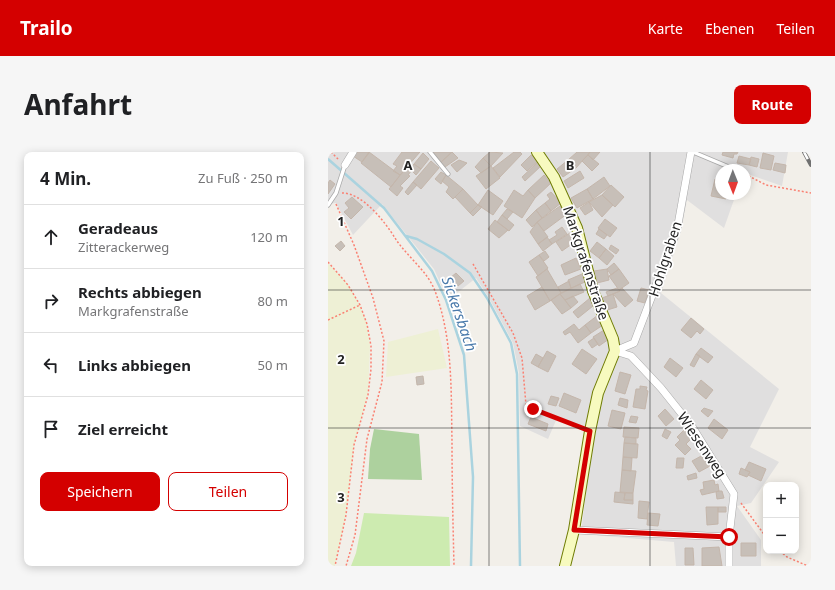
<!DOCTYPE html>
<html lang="de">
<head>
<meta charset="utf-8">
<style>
	:root { --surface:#fff; --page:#f6f6f6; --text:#202124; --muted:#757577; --line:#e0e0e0; --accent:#d40000 }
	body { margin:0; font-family:"Noto Sans",sans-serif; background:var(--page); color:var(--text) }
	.controls { position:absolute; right:12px; bottom:12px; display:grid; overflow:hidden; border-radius:8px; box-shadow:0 2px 10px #0003 }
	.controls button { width:36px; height:36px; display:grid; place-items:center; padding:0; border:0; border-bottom:1px solid var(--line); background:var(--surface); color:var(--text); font:20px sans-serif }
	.compass { position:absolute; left:387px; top:12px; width:36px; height:36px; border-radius:50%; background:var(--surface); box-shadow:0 2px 10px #0003; rotate:179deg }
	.stop { position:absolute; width:12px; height:12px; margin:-9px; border:3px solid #d40000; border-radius:50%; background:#fff }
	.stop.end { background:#d40000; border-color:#fff; box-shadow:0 1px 4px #0008 }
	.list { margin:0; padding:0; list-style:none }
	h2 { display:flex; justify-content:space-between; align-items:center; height:52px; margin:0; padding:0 16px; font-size:17px }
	h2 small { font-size:13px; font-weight:400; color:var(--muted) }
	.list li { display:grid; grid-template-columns:26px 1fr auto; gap:12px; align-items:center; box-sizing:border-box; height:64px; padding:0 16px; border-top:1px solid var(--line) }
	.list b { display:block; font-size:15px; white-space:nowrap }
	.list p { margin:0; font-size:13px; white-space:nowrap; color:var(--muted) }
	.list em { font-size:13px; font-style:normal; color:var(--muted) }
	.actions { display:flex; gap:8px; padding:12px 16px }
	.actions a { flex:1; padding:9px 0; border:1px solid var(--accent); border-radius:8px; text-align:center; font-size:14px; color:var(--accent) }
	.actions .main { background:var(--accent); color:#fff }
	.icon { flex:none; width:22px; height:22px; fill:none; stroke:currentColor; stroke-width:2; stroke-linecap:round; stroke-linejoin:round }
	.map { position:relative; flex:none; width:483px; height:414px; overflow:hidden; border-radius:8px }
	header { display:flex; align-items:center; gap:24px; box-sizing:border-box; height:56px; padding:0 20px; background:var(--accent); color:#fff }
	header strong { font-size:19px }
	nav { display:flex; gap:22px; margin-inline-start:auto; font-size:14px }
	.intro { display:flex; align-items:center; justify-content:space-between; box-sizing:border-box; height:96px; padding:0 24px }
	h1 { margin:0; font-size:28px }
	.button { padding:10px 18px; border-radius:8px; background:var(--accent); color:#fff; font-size:14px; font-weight:700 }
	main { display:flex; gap:24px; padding:0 24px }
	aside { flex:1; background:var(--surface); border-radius:8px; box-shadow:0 2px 10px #0003 }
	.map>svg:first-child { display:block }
	.residential { fill:#e0dfdf }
	.farmland { fill:#eef0d5 }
	.grass { fill:#cdebb0 }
	.forest { fill:#add19e }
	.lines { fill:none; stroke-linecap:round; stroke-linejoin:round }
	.stream { stroke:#aad3df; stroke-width:2.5 }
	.building { fill:#c7bfb8; stroke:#c4b6ab }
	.lane-casing { stroke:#a9a9a9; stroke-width:5 }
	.street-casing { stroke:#a9a9a9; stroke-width:8 }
	.secondary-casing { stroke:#707d05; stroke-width:12 }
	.path { stroke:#fa8072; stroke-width:1.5; stroke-dasharray:2 2; stroke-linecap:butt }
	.lane { stroke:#fff; stroke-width:3.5 }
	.street { stroke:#fff; stroke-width:7 }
	.secondary { stroke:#f7fabf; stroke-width:10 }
	.rail-casing { stroke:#707070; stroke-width:4 }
	.rail { stroke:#fff; stroke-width:2.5; stroke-dasharray:8; stroke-linecap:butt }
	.route { stroke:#d40000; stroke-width:5 }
	.grid { fill:none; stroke:#222; stroke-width:1; stroke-opacity:0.55 }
	.labels { text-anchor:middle; stroke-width:3.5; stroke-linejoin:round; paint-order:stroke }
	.street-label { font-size:14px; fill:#222; stroke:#fff }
	.water-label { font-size:15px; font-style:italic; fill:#4a7aab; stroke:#fff }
	.grid-label { font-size:13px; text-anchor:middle; font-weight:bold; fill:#222; stroke:#fff; stroke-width:3.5; stroke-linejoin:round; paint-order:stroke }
</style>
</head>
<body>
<header>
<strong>Trailo</strong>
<nav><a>Karte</a><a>Ebenen</a><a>Teilen</a></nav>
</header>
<div class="intro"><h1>Anfahrt</h1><a class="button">Route</a></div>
<main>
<aside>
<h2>4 Min.<small>Zu Fuß · 250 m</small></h2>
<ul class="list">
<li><svg class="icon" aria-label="ahead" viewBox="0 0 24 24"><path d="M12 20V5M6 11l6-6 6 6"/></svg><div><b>Geradeaus</b><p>Zitterackerweg</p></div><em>120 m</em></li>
<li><svg class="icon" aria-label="right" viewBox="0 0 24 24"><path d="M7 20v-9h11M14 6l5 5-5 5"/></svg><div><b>Rechts abbiegen</b><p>Markgrafenstraße</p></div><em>80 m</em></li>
<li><svg class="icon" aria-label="left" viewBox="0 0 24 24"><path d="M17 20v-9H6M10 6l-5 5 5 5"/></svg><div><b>Links abbiegen</b></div><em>50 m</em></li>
<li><svg class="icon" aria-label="arrive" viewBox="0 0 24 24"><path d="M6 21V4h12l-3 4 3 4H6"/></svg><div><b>Ziel erreicht</b></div></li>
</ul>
<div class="actions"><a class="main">Speichern</a><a>Teilen</a></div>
</aside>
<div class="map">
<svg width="483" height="414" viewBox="0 0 483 414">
	<rect width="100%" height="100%" fill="#f2efe9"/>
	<!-- residential -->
	<path class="residential" d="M0 0H460L454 34 417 21V18H393V42H408L396 76 359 48 353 79 333 141 451 237 422 295 451 310 423 351 409 354 433 388V414H348L346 390 253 382 262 304 267 281 229 266 220 287 192 274 191 221 185 191 161 146 148 126 120 148 106 117 54 52 25 83 8 51 0 52Z"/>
	<!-- farmland -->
	<path class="farmland" d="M0 111 20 132 32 153 39 172 42 194 40 242 26 293 18 363 7 414H0Z
		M110 177 119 216 58 225 60 190Z"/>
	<!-- grass -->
	<path class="grass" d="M36 361 121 365 122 414H23L28 401Z"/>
	<!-- forest -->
	<path class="forest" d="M46 277 91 282 94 328 40 327 42 297Z"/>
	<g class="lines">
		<!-- stream -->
		<path class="stream" d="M0 7 56 56 104 119 118 148 136 203 145 325 143 414
			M78 84 89 87 116 102 142 121 159 146 183 191 189 222 192 414"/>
	</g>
	<!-- building -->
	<path class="building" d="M28 0H39L41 1 34 10 25 4Z
		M41 0 72 23 63 35 33 11Z
		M92 0 72 23 65 19 69 14 65 12 74 0Z
		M105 0H124L113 10Z
		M124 0 130 6 117 15 113 10Z
		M162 0 175 1 163 14 155 6Z
		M186 0H192L194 2 172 25 165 16Z
		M249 0H262L248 16 240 8Z
		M262 0H272L265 8 260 3Z
		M395 0H410L409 2H406L405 6 394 3Z
		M95 1 101 7 93 17 86 12Z
		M435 1 446 4 443 18 432 16Z
		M203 3 210 9 199 19 193 13Z
		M260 3 271 12 264 19 254 9Z
		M411 4 423 7 421 13 409 11Z
		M423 5 431 7 429 15 421 13Z
		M155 6 163 14 153 21 147 15Z
		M131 8 139 11 129 20 123 13Z
		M240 8 248 16 235 25 229 17Z
		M103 9 111 16 93 37 85 30Z
		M210 10 213 14 197 29 194 25Z
		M447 11 458 13 457 21 445 18Z
		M86 12 93 17 88 23 84 19 86 17 83 15Z
		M163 14 172 26 158 37 148 24Z
		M79 15 84 18 80 23 82 24 72 34 75 36 69 44 61 37Z
		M252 19 256 26 240 36 236 29Z
		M113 20 118 23 113 32 107 27Z
		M118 23 135 37 125 47 118 40 121 35 114 29Z
		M216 23 223 31 207 46 200 38Z
		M276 25 282 34 265 47 259 37Z
		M387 27 393 28V42H399L398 47 383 44Z
		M2 28 7 32 0 42V31Z
		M85 30 89 33 80 43 77 40Z
		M283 33 296 45 287 55 274 43Z
		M135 37 150 53 142 61 127 45Z
		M259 37 265 47 249 56 243 46Z
		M160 38 175 49 165 63 150 53Z
		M186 38 195 44 200 38 207 46 194 66 176 54Z
		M223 40 233 51 223 59 217 51 222 47 219 43Z
		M274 43 285 53 274 65 261 50Z
		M24 45 35 55 23 67 16 60 21 56 17 51Z
		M261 50 265 58 257 63 252 56Z
		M217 51 223 59 214 66 208 58Z
		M235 52 239 62 216 79 209 70Z
		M150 53 154 55 145 64 142 61Z
		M179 57 185 60 179 67 174 63Z
		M208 58 214 66 204 75 198 68Z
		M174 63 186 73 181 79 169 70Z
		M277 67 289 76 282 85 270 76Z
		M167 68 180 78 171 86 160 77Z
		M209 70 220 85 210 92 202 80Z
		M234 75 239 82 224 92 221 88 229 83 227 80Z
		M271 77 279 83 276 87 268 82Z
		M242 81 248 89 234 99 228 90Z
		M219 85 224 92 215 99 210 92Z
		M13 89 17 94 12 99 7 94Z
		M269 90 278 97 271 106 262 99Z
		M283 93 291 98 288 102 281 97Z
		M278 97 286 104 279 113 271 106Z
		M217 99 221 105 216 109 211 103Z
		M211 103 220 116 210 124 201 110Z
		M248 106 253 117 237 123 233 113Z
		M286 111 291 117 283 123 279 117Z
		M219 117 233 141 222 149 208 125Z
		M279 117 281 128 269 131 266 119Z
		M291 117 301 131 291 138 281 124Z
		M128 121 136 129 130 134 122 126Z
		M254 122 257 130 243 136 240 128Z
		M241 129 243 136 233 141 230 135Z
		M252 132 256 140 237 148 232 142Z
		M214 135 222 149 207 158 199 144Z
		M289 136 292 139 280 144 278 140Z
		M294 136 305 148 297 155 285 142 292 139 291 138Z
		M313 136 321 138 317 151 309 149Z
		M232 142 243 156 234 162 223 148Z
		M285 142 289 155 276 159 271 147Z
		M245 144 250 150 243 156 237 148Z
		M262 146 265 154 250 166 245 160Z
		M270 163 275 173 263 181 257 173Z
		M363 166 376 177 372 182 369 179 363 186 353 178Z
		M246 172 251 178 257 173 263 181 250 191 242 180 237 183 235 180Z
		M276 178 281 187 271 194 265 185Z
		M266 186 270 192 264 196 260 190Z
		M373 196 385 205 380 211 368 202Z
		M254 197 269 207 258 222 244 212Z
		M219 199 228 204 220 220 210 215Z
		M208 202 215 206 210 215 203 211Z
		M368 202 372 204 366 215 362 213Z
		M342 206 355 216 348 225 336 215Z
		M292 220 303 223 297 242 287 239Z
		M95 224 96 232 89 233 88 225Z
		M373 228 385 238 378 247 366 237Z
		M312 234 319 235 318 238 320 239 317 257 305 255 308 237H312Z
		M236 241 253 248 248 261 231 254Z
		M223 244 231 246 228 254 220 252Z
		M292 246 300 248 299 256 290 253Z
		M376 256 385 259 380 265 373 259Z
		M337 257 346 267 338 274 330 264Z
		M284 258 297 261 293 277 280 274Z
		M303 264 310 265 308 271 301 270Z
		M203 265 220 272 218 279 200 272Z
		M386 267 400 278 394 287 380 276Z
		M296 275 311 276 310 286 295 285Z
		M337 277 343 280 339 287 334 284Z
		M356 278 364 286 358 292 363 297 357 303 347 293 352 288 349 285Z
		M297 285 308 286V292L296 291Z
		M296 291 310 292 309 306 295 305Z
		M375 303 382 314 371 320 364 309Z
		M295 305 304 306 303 319 294 318Z
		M349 306H356L355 316H348Z
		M421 310 438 317 433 329 420 323 422 320 417 318Z
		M413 316 422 320 419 325 411 322Z
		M294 318 308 319 305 341 292 340Z
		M368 321 369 326 360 328 359 324Z
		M386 328 387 333 390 332 391 339 374 343 372 338 376 337 375 330Z
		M391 339H394L396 346 389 347 388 340Z
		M287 340 297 341 296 348H305V352L286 350Z
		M297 341H305V348H296Z
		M311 349 321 350 319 367 310 366Z
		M378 355H390V372L379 373Z
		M390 355H398V360H390Z
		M320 361 332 362 330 374 319 373Z
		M413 391H428V404H413Z
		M391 395 394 414H374V396Z
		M357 396H365L366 413H357Z"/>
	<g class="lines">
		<!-- lane casing -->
		<g class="lane-casing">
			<path id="lane" d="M102 0 120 22
				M365 0 408 18
				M0 53 8 41 17 13"/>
		</g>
		<!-- street casing -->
		<g class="street-casing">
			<path id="street" d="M17 13 25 0
				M287 199 303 204 333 236 365 276 406 342 401 385V414
				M287 199 306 191 349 78 363 0
				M246 378 401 385"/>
		</g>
		<!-- secondary casing -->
		<g class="secondary-casing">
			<path id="secondary" d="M209 0 226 25 249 76 265 139 285 187 287 199 270 241 262 279 246 378 237 414"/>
		</g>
		<!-- path -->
		<path class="path" d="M3 0 11 8
			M417 22 438 33 483 41
			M14 41C35 41 57 70 67 86 79 105 99 118 107 139 125 187 123 239 124 289 124 331 125 372 126 414
			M8 52 26 93 45 146 56 189 54 230 39 287 27 383 18 414
			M0 110 20 133 32 153 39 172 43 194V217L40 243 26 293 18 363 7 414
			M145 112 185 181 194 206 198 253 205 257 252 276
			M0 168 32 153
			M413 351 438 385
			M452 399 459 405 480 414"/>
		<!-- lane -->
		<use href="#lane" class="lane"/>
		<!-- street -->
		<use href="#street" class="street"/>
		<!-- secondary -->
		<use href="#secondary" class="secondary"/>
		<!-- rail casing -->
		<g class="rail-casing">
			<path id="rail" d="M476 0 483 13"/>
		</g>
		<!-- rail -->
		<use href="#rail" class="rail"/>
	</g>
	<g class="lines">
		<!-- route -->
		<path class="route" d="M205 257 262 279 246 378 401 385"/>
	</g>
	<!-- grid -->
	<path class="grid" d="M161 0V414M322 0V414M0 138H483M0 276H483"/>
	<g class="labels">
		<!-- street labels -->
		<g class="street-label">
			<text transform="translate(337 107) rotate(-72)" y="5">Hohlgraben</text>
			<text transform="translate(258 111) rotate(72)" y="5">Markgrafenstraße</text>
			<text transform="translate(374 293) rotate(56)" y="5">Wiesenweg</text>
		</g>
		<!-- water labels -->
		<g class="water-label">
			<text transform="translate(131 162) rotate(71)" y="5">Sickersbach</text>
		</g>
	</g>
	<g class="grid-label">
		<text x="80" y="18">A</text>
		<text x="242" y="18">B</text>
		<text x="13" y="74">1</text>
		<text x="13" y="212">2</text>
		<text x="13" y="350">3</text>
	</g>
</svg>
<div class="controls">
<button>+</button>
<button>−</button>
</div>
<svg class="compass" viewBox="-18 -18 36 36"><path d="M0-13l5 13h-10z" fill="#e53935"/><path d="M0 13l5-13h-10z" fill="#757577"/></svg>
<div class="stop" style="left:401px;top:385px"></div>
<div class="stop end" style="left:205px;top:257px"></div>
</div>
</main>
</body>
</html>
